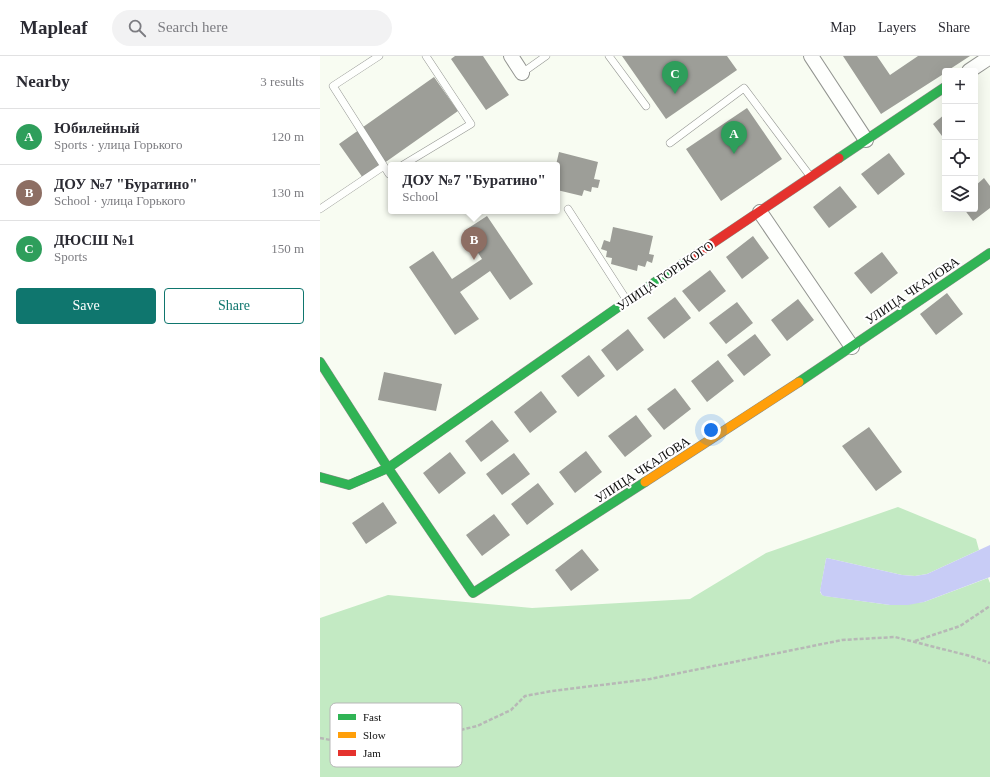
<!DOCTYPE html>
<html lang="en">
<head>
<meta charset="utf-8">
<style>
	:root { --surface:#fff; --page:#f2f2f3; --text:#2b2b33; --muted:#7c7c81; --line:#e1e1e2; --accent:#0f766e }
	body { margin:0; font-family:"Times New Roman",serif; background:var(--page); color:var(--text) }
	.controls { position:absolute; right:12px; top:12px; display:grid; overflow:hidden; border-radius:4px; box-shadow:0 4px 16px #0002 }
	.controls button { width:36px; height:36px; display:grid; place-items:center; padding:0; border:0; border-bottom:1px solid var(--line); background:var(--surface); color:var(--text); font:20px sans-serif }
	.you { position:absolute; left:391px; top:374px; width:14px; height:14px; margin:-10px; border:3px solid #fff; border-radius:50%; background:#1a73e8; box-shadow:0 0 0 6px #1a73e833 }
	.badge { display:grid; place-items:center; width:26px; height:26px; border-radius:50%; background:var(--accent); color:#fff; font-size:13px; font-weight:700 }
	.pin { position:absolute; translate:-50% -33px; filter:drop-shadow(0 1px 2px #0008) }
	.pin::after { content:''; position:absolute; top:21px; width:14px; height:12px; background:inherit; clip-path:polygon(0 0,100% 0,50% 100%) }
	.popup { position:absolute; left:68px; top:106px; width:172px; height:52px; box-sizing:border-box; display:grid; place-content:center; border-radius:4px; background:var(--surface); filter:drop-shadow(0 1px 3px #0005); font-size:13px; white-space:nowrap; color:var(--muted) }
	.popup b { font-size:15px; color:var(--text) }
	.popup::after { content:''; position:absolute; left:50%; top:100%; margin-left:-8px; border:8px solid transparent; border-top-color:var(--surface) }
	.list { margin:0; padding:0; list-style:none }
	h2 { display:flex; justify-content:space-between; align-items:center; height:52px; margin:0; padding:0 16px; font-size:17px }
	h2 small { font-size:13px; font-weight:400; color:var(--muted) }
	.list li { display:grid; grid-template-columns:26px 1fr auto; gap:12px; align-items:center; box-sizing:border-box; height:56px; padding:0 16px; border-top:1px solid var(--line) }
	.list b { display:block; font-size:15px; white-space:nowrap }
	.list p { margin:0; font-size:13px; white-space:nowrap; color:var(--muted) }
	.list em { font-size:13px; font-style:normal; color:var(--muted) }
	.actions { display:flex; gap:8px; padding:12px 16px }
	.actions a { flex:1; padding:9px 0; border:1px solid var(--accent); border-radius:4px; text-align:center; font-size:14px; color:var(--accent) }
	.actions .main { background:var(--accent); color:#fff }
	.icon { flex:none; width:22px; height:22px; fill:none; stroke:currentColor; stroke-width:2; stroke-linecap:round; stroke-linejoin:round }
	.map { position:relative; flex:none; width:670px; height:721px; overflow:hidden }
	header { display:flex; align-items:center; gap:24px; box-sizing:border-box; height:56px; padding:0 20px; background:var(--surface); border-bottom:1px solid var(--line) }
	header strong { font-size:19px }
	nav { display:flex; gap:22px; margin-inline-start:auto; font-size:14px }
	.search { width:280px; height:36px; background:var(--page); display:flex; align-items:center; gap:10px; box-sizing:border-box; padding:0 14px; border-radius:22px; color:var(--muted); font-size:15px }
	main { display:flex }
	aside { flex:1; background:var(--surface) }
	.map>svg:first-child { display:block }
	.forest { fill:#c3eac3 }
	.water { fill:#c8ccf6 }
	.building { fill:#9d9e98 }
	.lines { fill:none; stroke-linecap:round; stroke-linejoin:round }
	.lane-casing { stroke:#939591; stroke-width:8 }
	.street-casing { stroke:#939591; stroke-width:16 }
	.fast-casing { stroke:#8a8c87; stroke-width:10 }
	.slow-casing { stroke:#8a8c87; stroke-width:10 }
	.jam-casing { stroke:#8a8c87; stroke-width:10 }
	.path { stroke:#b7b8b6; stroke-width:2.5; stroke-dasharray:4 2; stroke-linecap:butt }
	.lane { stroke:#fefffd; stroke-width:7 }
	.street { stroke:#fefffd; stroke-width:14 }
	.fast { stroke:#30b455; stroke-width:9 }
	.slow { stroke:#ff9f0a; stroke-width:9 }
	.jam { stroke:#e5322d; stroke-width:9 }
	.labels { text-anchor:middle; stroke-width:4; stroke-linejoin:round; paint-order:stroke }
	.street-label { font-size:13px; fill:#0e0e0e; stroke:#fff }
	.key { fill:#fff; stroke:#b7b7b7; stroke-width:1 }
	.key-label { font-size:11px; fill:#0e0e0e }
</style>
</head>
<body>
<header>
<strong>Mapleaf</strong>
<div class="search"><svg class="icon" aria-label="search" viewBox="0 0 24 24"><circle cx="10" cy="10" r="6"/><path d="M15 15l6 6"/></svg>Search here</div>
<nav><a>Map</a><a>Layers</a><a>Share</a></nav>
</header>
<main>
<aside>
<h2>Nearby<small>3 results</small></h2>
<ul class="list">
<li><span class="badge" style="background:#2e9e5b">A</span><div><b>Юбилейный</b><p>Sports · улица Горького</p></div><em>120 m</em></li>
<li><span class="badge" style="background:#8d6e63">B</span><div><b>ДОУ №7 &quot;Буратино&quot;</b><p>School · улица Горького</p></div><em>130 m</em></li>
<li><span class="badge" style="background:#2e9e5b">C</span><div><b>ДЮСШ №1</b><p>Sports</p></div><em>150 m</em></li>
</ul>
<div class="actions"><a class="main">Save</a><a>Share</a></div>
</aside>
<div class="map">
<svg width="670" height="721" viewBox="0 0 670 721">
	<rect width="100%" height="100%" fill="#f8fcf2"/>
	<!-- forest -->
	<path class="forest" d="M578 451 656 483 659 494 607 518 595 520 582 519 507 502 506 503 500 536 502 539 505 540 570 549 604 546 668 522 670 527V721H0V562L68 539 212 552 370 543 446 497Z"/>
	<!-- water -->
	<path class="water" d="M670 489V521L604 546 588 549H570L504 540 502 539 500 535 506 503 507 502 582 519 595 520 607 518Z"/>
	<!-- building -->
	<path class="building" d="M135 0H163L189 39 166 54 131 3Z
		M302 0H407L417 14 346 63Z
		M523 0H557L570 19 598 0H650L627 15H625V17L561 58Z
		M114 21 138 55 43 122 19 88Z
		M427 52 462 103 401 145 366 93Z
		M625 58V84L613 68Z
		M239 96 278 106 274 123 280 124 278 132 272 131 271 136 264 134 262 140 237 134V109H236Z
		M569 97 585 118 558 139 541 118Z
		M664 122 670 130V152L653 165 644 153H655V130Z
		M520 130 537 151 509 172 493 151Z
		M167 160 213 228 190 244 170 215 140 236 159 263 135 279 89 211 113 195 132 223 162 203 144 175Z
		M293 171 333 180 329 198 334 199 332 207 327 205 325 211 318 209 317 215 291 208 292 202 286 201 287 195 281 193 284 184 290 186Z
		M433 180 449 202 422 223 406 201Z
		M562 196 578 217 551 238 534 217Z
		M390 214 406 235 379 256 362 235Z
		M627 237 643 258 616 279 600 258Z
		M355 241 371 262 344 283 327 262Z
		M478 243 494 264 467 285 451 264Z
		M417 246 433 267 406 288 389 267Z
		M308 273 324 294 297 315 281 294Z
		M435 278 451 299 424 320 407 299Z
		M269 299 285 320 258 341 241 320Z
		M398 304 414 325 387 346 371 325Z
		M64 316 122 328 116 355 58 344Z
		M355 332 371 353 344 374 327 353Z
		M221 335 237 356 210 377 194 356Z
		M316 359 332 380 305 401 288 380Z
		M172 364 189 385 161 406 145 385Z
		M549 371 582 416 556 435 522 390Z
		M266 395 282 416 255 437 239 416Z
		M130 396 146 417 119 438 103 417Z
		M194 397 210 418 182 439 166 418Z
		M218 427 234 448 207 469 191 448Z
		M63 446 77 467 46 488 32 467Z
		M174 458 190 479 162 500 146 479Z
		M262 493 279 514 251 535 235 514Z"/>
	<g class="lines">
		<!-- lane casing -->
		<g class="lane-casing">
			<path id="lane" d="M59 0 13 30 69 118 71 116
				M289 0 326 50
				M202 17 226 0
				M350 87 424 32 490 120
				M83 109 151 68 106 0
				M0 153 64 110
				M248 153 306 243"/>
		</g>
		<!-- street casing -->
		<g class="street-casing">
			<path id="street" d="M191 0 202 17
				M491 0 546 84
				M649 15 670 1
				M440 156 532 291"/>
		</g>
		<!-- fast casing -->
		<g class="fast-casing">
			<path id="fast" d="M519 102 625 31
				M0 306 68 412 153 537 325 426
				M479 326 670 197
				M0 421 29 429 68 412 307 245 369 203"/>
		</g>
		<!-- slow casing -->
		<g class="slow-casing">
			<path id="slow" d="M325 426 479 326"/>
		</g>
		<!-- jam casing -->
		<g class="jam-casing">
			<path id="jam" d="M369 203 519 102"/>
		</g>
		<!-- path -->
		<path class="path" d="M595 585 640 570 670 550
			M0 682 53 692 87 690 124 678 157 670 191 654 205 640 232 635 330 623 522 584 575 581 650 600 670 607"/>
		<!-- lane -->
		<use href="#lane" class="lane"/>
		<!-- street -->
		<use href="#street" class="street"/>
		<!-- fast -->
		<use href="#fast" class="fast"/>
		<!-- slow -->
		<use href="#slow" class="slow"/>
		<!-- jam -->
		<use href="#jam" class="jam"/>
	</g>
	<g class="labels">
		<!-- street labels -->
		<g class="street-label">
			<text transform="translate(345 219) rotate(-34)" y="5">УЛИЦА ГОРЬКОГО</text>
			<text transform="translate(592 234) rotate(-34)" y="5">УЛИЦА ЧКАЛОВА</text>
			<text transform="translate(322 413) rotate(-33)" y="5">УЛИЦА ЧКАЛОВА</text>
		</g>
	</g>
	<!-- legend -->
	<rect x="10" y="647" width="132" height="64" rx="6" class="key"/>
	<rect x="18" y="658" width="18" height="6" fill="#30b455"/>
	<rect x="18" y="676" width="18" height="6" fill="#ff9f0a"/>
	<rect x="18" y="694" width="18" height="6" fill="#e5322d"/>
	<g class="key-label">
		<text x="43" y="665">Fast</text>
		<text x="43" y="683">Slow</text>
		<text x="43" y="701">Jam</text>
	</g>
</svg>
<div class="controls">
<button>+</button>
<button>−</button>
<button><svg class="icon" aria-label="locate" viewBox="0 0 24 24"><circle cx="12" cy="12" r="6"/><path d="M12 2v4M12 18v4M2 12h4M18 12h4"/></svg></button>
<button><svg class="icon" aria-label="layers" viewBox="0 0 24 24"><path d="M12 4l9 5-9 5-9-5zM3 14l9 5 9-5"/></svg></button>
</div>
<div class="you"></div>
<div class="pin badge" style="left:414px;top:98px;background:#2e9e5b">A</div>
<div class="pin badge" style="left:154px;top:204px;background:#8d6e63">B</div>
<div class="popup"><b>ДОУ №7 &quot;Буратино&quot;</b>School</div>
<div class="pin badge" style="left:355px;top:38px;background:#2e9e5b">C</div>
</div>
</main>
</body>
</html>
